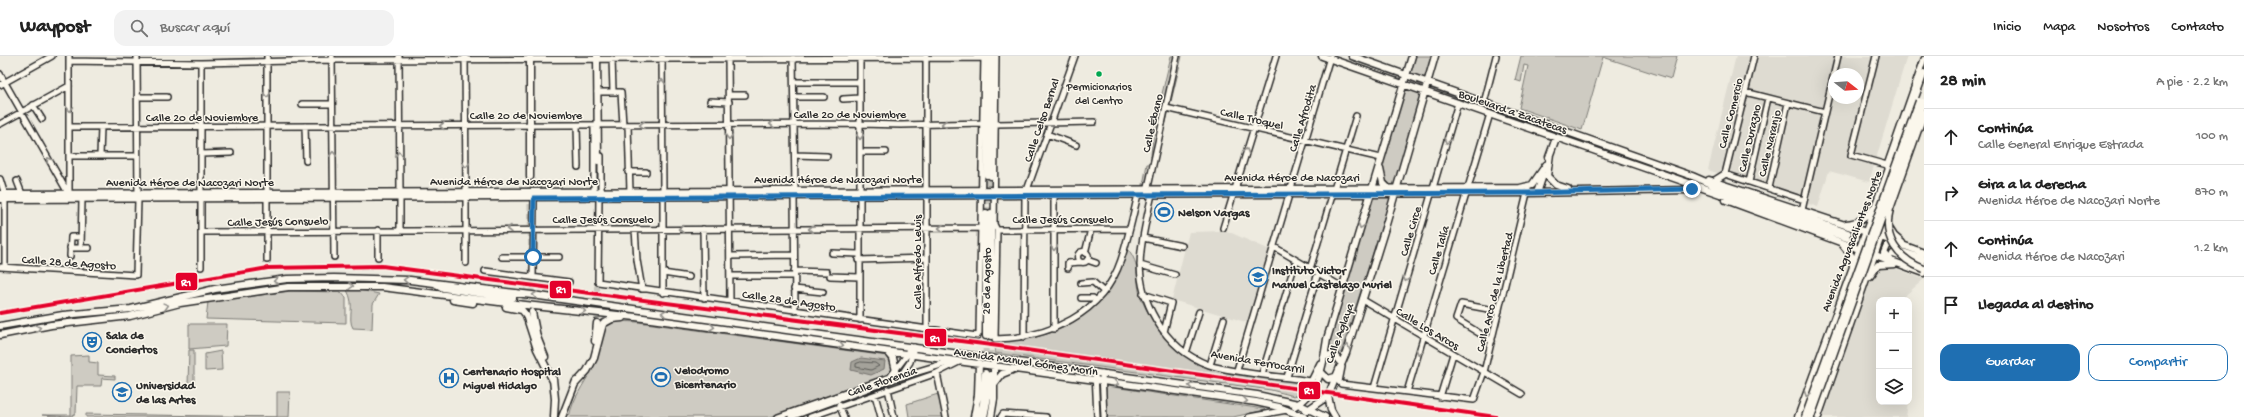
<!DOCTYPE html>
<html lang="es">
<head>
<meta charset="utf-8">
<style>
	:root { --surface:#fff; --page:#f2f2f2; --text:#222; --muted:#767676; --line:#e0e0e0; --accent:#1f6fb2 }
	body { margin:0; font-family:"Gochi Hand",sans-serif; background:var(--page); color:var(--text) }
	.controls { position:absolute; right:12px; bottom:12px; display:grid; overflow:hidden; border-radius:8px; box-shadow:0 4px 16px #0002 }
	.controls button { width:36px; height:36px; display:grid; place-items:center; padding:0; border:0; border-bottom:1px solid var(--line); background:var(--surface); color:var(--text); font:20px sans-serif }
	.compass { position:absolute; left:1828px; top:12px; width:36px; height:36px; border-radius:50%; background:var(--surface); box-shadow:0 4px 16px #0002; rotate:107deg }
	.stop { position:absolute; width:12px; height:12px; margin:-9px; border:3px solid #1f6fb2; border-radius:50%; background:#fff }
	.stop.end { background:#1f6fb2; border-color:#fff; box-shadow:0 1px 4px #0008 }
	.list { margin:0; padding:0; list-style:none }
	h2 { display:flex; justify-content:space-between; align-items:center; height:52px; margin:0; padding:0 16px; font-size:17px }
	h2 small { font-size:13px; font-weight:400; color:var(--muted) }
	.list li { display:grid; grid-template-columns:26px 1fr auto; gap:12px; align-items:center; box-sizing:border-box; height:56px; padding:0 16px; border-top:1px solid var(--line) }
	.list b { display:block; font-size:15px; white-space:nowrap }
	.list p { margin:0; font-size:13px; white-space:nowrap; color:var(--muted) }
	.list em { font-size:13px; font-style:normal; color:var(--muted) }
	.actions { display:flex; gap:8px; padding:12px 16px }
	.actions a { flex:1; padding:9px 0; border:1px solid var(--accent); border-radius:12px; text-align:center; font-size:14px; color:var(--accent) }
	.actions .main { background:var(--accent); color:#fff }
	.icon { flex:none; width:22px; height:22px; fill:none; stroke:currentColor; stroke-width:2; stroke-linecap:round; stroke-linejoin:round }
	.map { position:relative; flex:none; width:1924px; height:361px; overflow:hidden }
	header { display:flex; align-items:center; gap:24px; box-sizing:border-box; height:56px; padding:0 20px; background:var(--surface); border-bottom:1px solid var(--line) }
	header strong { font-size:19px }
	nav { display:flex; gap:22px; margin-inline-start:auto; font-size:14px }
	.search { width:280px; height:36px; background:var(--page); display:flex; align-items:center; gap:10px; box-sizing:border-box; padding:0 14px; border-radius:12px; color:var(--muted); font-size:15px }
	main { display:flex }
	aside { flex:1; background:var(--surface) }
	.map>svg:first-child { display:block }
	.built { fill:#dedbd1; fill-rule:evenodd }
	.green { fill:#cecbc2; stroke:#7c7b76 }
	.water { fill:#a4a29a; stroke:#74726e }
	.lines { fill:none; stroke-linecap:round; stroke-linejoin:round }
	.shore { stroke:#5b5b57; stroke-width:1 }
	.major-tunnel { stroke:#c7c5bc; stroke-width:6; stroke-dasharray:6 3; stroke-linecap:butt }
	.minor-casing { stroke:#2b2b2b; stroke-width:8 }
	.major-casing { stroke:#2b2b2b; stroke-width:9 }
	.minor { stroke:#fbf7ec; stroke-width:5 }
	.major { stroke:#fbf7ec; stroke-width:6 }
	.major-bridge-casing { stroke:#2b2b2b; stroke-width:9; stroke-linecap:butt }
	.major-bridge { stroke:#fbf7ec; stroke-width:6 }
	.rail-1-casing { stroke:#fbf7ec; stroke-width:7 }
	.rail-1 { stroke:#e4002b; stroke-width:4 }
	.oneway { stroke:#93918c }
	.route { stroke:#1f6fb2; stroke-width:5 }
	.bus-dot { fill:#00a651; stroke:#fbf7ec; stroke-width:1.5 }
	.labels { text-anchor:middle; stroke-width:3; stroke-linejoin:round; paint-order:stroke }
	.bus-label { font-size:11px; fill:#2b2b2b; stroke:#fbf7ec }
	.street-label { font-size:12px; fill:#2b2b2b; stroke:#fbf7ec }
	.poi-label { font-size:12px; font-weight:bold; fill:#2b2b2b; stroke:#fbf7ec; text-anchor:start }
	.line-badge { stroke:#fbf7ec; stroke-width:1.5 }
	.badge-label { font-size:11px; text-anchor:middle; font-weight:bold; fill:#fff }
</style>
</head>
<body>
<header>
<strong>Waypost</strong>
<div class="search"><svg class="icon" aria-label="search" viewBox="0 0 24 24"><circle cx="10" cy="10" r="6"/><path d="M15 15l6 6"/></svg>Buscar aquí</div>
<nav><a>Inicio</a><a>Mapa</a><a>Nosotros</a><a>Contacto</a></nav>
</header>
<main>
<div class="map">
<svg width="1924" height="361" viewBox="0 0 1924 361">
	<rect width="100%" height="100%" fill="#eeebe0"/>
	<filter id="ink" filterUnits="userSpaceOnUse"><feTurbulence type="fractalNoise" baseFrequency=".025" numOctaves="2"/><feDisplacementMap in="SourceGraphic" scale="8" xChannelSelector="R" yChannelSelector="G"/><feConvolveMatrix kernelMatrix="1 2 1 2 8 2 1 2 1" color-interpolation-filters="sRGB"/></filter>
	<g filter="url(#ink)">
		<!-- built -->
		<path class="built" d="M1736 0H1907L1869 126 1829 115 1818 151 1708 114ZM1834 18H1858V42H1834Z
			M1227 175 1270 194 1249 267 1172 244 1189 176Z
			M1889 210 1924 223 1900 244H1879V346H1908L1906 361H1823L1872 220 1876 213Z"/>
		<!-- green -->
		<path class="green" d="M1171 0H1182L1151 128 1143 129 1147 108H1150L1153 81 1152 80Z
			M1415 0H1433L1395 131H1390L1382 117V105Z
			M1521 0H1677L1671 23 1603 1 1582 74 1519 52 1528 10 1524 9 1521 26 1515 24Z
			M1373 140H1391L1341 297 1327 295Z
			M1128 193C1141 210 1135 220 1140 239 1143 248 1149 259 1154 267 1189 324 1255 313 1313 328L1307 336 1294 340 1271 334 995 297 996 286C1064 283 1104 258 1128 193Z
			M347 234H359L379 238 373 248 372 273 353 272C347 262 356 250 347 234Z
			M291 235 341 236 346 242V267L206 263 208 246Z
			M614 265 638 266 887 300 893 313 890 319 770 361H569C573 342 583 330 592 313 599 299 601 285 605 271Z
			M189 268H227L226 290 189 293Z
			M189 294H194V329H188Z
			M221 295 222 314 205 315V298Z
			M89 299V306L98 307V319L115 320V323L102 322 101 330H77L76 357 70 361 42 359H71V300Z
			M1106 330 1264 353 1265 354 1233 361H1107Z
			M277 336H290L289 361H86V358L277 361Z
			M938 338 943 361H909L907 348Z"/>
		<!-- water -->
		<path class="water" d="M861 302 885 305 884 313 871 319 851 314 852 306Z"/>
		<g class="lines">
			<!-- shore -->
			<path class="shore" d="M861 306 875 307 879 310 871 314 856 311V308Z"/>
			<!-- major-tunnel -->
			<path class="major-tunnel" d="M530 121 532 255
				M597 139 598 105
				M986 157 987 119
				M991 157V120
				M1848 177 1894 193
				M1847 182 1893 198
				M597 221V267
				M513 242 525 241 527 233
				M985 317 986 280
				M990 319 991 280"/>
			<!-- minor casing -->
			<g class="minor-casing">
				<path id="minor" d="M69 0V137
					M267 0V137
					M332 0 334 201
					M399 0 400 137
					M662 0 663 135
					M728 0 730 245
					M1754 0 1725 118 1804 144
					M1876 0 1851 99 1887 109
					M465 1 466 136
					M793 2 795 135
					M612 3 613 35
					M69 5 201 7 332 4 984 2
					M201 7V138
					M0 18 68 137
					M794 26H860
					M0 29 52 0
					M597 36H621L623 69
					M1745 36 1825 56
					M729 39H745
					M137 41H167
					M794 41H824
					M843 43 860 42
					M710 45 729 46
					M1484 47 1496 0
					M302 48H332
					M33 49 42 63
					M1166 52 1381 102
					M0 68 69 30
					M996 68 1094 66
					M577 69 578 111
					M628 69 630 136
					M305 70 306 105
					M70 71 860 68 901 69 983 67
					M1047 78 1076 89
					M860 96H886
					M201 98 231 97
					M795 99 827 100
					M70 100H137
					M100 100 101 71
					M601 100V136
					M1888 112 1887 109 1924 3
					M628 116H646
					M0 123 5 139
					M17 125 22 138
					M1749 126 1768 42
					M1769 132 1788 47
					M860 134V1
					M926 134V0
					M1027 134 1075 0
					M594 136V69
					M1147 136 1177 0
					M1152 138C1148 157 1143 176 1141 195 1135 242 1164 293 1209 309 1236 318 1282 320 1311 325L1320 307 1323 306
					M794 139 795 255
					M927 140V272
					M599 141 598 226 977 280 979 277 984 0
					M663 141V237
					M400 142V174
					M5 143V211
					M1802 154 1838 0
					M994 168 997 174 995 283C1049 282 1103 258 1121 204 1128 183 1133 160 1138 138
					M994 170 996 0
					M1223 172 1276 0
					M635 173 637 204 642 233
					M703 173 704 242
					M997 174 1129 173
					M201 176 980 172
					M1143 182 1182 190
					M1274 191 1342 231
					M70 192H89
					M81 192 82 143
					M1077.5 201a5.5 5.5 0 1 1 11 0a5.5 5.5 0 1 1-11 0Z
					M832 197 858 198
					M1085 197 1091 173
					M70 200 71 181H81
					M731 200 794 199
					M378 201V174
					M502 201H559
					M267 204V142
					M858 204 927 202
					M1087 204 1096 207
					M466 207V141
					M1140 209 1175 219
					M0 211 136 219 138 143 137 0
					M201 211V142
					M1068 212V207L1081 206
					M1310 213 1356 60
					M485 215 569 226
					M794 215 827 216
					M663 217 689 221
					M731 220H794
					M830 220 859 221
					M533 221 534 142
					M1081 227 1093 226 1103 235
					M794 233 823 236
					M1143 238 1171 247 1164 276
					M1081 242H1093L1095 244
					M1363 244 1522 338
					M860 264V140
					M1054 273V139
					M1024 281 1025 139
					M1492 285 1456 263 1461 248 1499 255
					M1186 297 1199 256
					M1210 309 1224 263
					M1342 311 1339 326 1341 328 1474 344 1484 316 1528 133
					M1237 314 1330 1
					M1095 316 1097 361
					M937 317 946 361
					M1102 317 1104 361
					M1262 318 1296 204
					M1287 321 1318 217
					M1374 332 1458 47
					M888 333 894 361
					M1407 336 1490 58
					M875 339 881 361
					M1440 341 1453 298
					M839 349 844 361
					M778 361 890 321 907 299 909 291
					M791 361 900 321 910 306 914 291
					M810 361 937 317 959 306
					M1001 361 1003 358 1046 361
					M1249 361 1287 354"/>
			</g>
			<!-- major casing -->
			<g class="major-casing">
				<path id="major" d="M530 0V121
					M597 0 598 105
					M1322 0 1847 182
					M1352 0 1692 120 1715 130 1848 177
					M1550 98 1547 120 1556 129 1568 133
					M1549 101 1556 82
					M1380 113 1383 127 1389 133
					M987 119 988 0
					M991 120 993 0
					M1709 124 1869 177
					M1714 125 1725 118
					M1537 137 1543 119
					M0 138 1520 132 1532 129 1546 109
					M0 143 1528 137 1688 134 1697 130
					M1726 144 1924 217
					M991 157V280
					M1846 168C1859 167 1866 162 1873 152
					M1889 172 1894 180 1902 187
					M1878 180 1924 197
					M1843 189 1851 199 1853 211
					M1847 189 1852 187 1856 182V175L1853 171
					M1897 194 1924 203
					M1893 198 1924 209
					M1890 203 1884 197 1887 190 1894 186
					M1870 220 1878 209 1895 208
					M436 228 443 232 513 242
					M453 244 473 247
					M506 251 522 254 526 259 537 293 553 325
					M532 256 537 281 545 301
					M0 270 63 259 131 253 215 233 287 223 334 222 410 224 532 239 1257 339 1298 348 1325 361
					M0 279 51 269 130 260 180 247 288 231H382L507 247 636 261 1256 346 1279 351 1304 361
					M986 280V157
					M595 285 597 267
					M888 296 893 302 896 315
					M1324 301 1333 298 1341 307
					M1321 316 1328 323 1335 321
					M900 321 950 306
					M553 323 555 343 554 361
					M995 327 1002 318 1012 314
					M575 328 587 315 594 302 603 268 612 263 622 262
					M1328 340 1331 354 1335 361
					M1295 350C1320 336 1323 309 1327 283L1412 0
					M1306 355 1328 340 1346 297 1385 172 1435 0
					M562 361 576 325
					M974 361 978 339 979 307
					M979 361 983 348 985 317
					M984 361 989 336 990 319
					M991 361 994 343V307
					M1798 361 1924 17
					M1818 361 1888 160"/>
			</g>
			<!-- minor -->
			<use href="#minor" class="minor"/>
			<!-- major -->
			<use href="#major" class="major"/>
			<!-- major-bridge casing -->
			<g class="major-bridge-casing">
				<path id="major-bridge" d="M1924 57 1890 153C1882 182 1898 203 1924 213
					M1805 361 1919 45
					M1811 361 1923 46"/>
			</g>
			<!-- major-bridge -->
			<use href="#major-bridge" class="major-bridge"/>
			<!-- rail-1 casing -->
			<g class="rail-1-casing">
				<path id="rail-1" d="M0 257 268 212 382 210 999 290 1496 361"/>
			</g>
			<!-- rail-1 -->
			<use href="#rail-1" class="rail-1"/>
		</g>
		<!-- one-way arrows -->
		<defs><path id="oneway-chevron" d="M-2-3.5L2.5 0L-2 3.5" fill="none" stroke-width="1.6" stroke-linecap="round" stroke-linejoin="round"/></defs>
		<g class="oneway">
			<use href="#oneway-chevron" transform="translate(662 26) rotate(-90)"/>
			<use href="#oneway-chevron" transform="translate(267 39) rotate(90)"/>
			<use href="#oneway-chevron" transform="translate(70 53) rotate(89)"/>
			<use href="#oneway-chevron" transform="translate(772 68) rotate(180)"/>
			<use href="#oneway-chevron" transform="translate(944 68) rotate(179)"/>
			<use href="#oneway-chevron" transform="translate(642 69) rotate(179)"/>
			<use href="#oneway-chevron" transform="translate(442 70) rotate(180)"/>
			<use href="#oneway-chevron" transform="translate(729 81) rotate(89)"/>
			<use href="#oneway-chevron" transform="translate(860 81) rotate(90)"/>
			<use href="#oneway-chevron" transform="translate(1447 85) rotate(107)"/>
			<use href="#oneway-chevron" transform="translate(1246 95) rotate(-73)"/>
			<use href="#oneway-chevron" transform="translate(333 98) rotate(-90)"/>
			<use href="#oneway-chevron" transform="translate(399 98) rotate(-90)"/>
			<use href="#oneway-chevron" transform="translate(49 104) rotate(-120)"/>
			<use href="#oneway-chevron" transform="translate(466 109) rotate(90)"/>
			<use href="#oneway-chevron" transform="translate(1361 170) rotate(107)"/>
			<use href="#oneway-chevron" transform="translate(941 172) rotate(180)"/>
			<use href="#oneway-chevron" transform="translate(509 173) rotate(180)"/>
			<use href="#oneway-chevron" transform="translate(681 173) rotate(180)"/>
			<use href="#oneway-chevron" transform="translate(811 173) rotate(180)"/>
			<use href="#oneway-chevron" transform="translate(1054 192) rotate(90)"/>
			<use href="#oneway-chevron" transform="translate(1406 223) rotate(106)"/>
			<use href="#oneway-chevron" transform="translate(406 224) rotate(-177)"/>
			<use href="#oneway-chevron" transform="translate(276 225) rotate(172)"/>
			<use href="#oneway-chevron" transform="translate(351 230) rotate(2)"/>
			<use href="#oneway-chevron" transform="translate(535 239) rotate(-172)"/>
			<use href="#oneway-chevron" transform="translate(166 250) rotate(-15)"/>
			<use href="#oneway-chevron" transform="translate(583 255) rotate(6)"/>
			<use href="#oneway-chevron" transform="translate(664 257) rotate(-172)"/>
			<use href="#oneway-chevron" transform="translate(712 271) rotate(8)"/>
			<use href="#oneway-chevron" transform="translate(38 272) rotate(-11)"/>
			<use href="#oneway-chevron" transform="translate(841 289) rotate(8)"/>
			<use href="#oneway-chevron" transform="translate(1347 291) rotate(-72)"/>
			<use href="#oneway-chevron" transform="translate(1419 296) rotate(107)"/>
			<use href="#oneway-chevron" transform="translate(1116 328) rotate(7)"/>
			<use href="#oneway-chevron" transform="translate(1191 330) rotate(-172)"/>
			<use href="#oneway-chevron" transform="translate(1807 338) rotate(110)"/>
			<use href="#oneway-chevron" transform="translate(1245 345) rotate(7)"/>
		</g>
	</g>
	<g class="lines" filter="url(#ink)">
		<!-- route -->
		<path class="route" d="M533 201 534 142 1528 137 1692 133"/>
	</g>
	<!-- icons -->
	<defs>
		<g id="stadium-ring" transform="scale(1)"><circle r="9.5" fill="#fbf7ec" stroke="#1f6fb2" stroke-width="1.5"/><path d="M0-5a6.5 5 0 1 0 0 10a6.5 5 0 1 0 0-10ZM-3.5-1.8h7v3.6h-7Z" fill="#1f6fb2"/></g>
		<g id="university-ring" transform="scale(1)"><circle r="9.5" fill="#fbf7ec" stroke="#1f6fb2" stroke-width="1.5"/><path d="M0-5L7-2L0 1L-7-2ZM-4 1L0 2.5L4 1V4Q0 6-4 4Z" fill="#1f6fb2"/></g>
		<g id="theatre-ring" transform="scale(1)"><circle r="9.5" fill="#fbf7ec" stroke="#1f6fb2" stroke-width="1.5"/><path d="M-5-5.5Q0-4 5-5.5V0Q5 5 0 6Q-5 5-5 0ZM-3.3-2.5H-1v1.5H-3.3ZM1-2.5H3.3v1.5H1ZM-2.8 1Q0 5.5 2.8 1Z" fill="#1f6fb2"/></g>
		<g id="hospital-ring" transform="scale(1)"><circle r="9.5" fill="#fbf7ec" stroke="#1f6fb2" stroke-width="1.5"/><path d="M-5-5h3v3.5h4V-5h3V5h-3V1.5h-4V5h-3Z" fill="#1f6fb2"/></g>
	</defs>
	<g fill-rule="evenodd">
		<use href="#stadium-ring" x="1164" y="156"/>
		<use href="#university-ring" x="1258" y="221"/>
		<use href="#theatre-ring" x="92" y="286"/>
		<use href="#stadium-ring" x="661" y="321"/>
		<use href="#hospital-ring" x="449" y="322"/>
		<use href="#university-ring" x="122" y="336"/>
	</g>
	<!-- markers -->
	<circle class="bus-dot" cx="1099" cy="18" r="3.5"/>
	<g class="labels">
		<!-- bus labels -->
		<g class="bus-label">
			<text x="1099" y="34">Permicionarios<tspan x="1099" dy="14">del Centro</tspan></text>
		</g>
		<!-- street labels -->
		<g class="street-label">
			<text transform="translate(1513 55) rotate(19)" y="4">Boulevard a Zacatecas</text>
			<text transform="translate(1730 57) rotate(-76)" y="4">Calle Comercio</text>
			<text x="850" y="62">Calle 20 de Noviembre</text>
			<text x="526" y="63">Calle 20 de Noviembre</text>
			<text x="202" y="65">Calle 20 de Noviembre</text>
			<text transform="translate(1252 62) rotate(13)" y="4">Calle Troquel</text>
			<text transform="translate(1302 62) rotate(-73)" y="4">Calle Afrodita</text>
			<text transform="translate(1041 64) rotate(-71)" y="4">Calle Celso Bernal</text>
			<text transform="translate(1152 67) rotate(-77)" y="4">Calle Ébano</text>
			<text transform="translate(1749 82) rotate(-77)" y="4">Calle Durazno</text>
			<text transform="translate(1769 87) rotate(-77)" y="4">Calle Naranjo</text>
			<text x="1292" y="125">Avenida Héroe de Nacozari</text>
			<text x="838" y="127">Avenida Héroe de Nacozari Norte</text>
			<text x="514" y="129">Avenida Héroe de Nacozari Norte</text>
			<text x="190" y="130">Avenida Héroe de Nacozari Norte</text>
			<text x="603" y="167">Calle Jesús Consuelo</text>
			<text x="1063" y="167">Calle Jesús Consuelo</text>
			<text transform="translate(278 165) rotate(-1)" y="4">Calle Jesús Consuelo</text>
			<text transform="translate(1410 175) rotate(-74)" y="4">Calle Circe</text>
			<text transform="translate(1851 185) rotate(-69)" y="4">Avenida Aguascalientes Norte</text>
			<text transform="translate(1438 194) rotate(-74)" y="4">Calle Talía</text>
			<text transform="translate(69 206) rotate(4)" y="4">Calle 28 de Agosto</text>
			<text transform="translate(917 206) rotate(-90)" y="4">Calle Alfredo Lewis</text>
			<text transform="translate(986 225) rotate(-89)" y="4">28 de Agosto</text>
			<text transform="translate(1494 236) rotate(-76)" y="4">Calle Arco de la Libertad</text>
			<text transform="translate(789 244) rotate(8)" y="4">Calle 28 de Agosto</text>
			<text transform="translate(1428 272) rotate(31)" y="4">Calle Los Arcos</text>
			<text transform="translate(1339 277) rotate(-70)" y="4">Calle Aglaya</text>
			<text transform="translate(1026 305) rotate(8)" y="4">Avenida Manuel Gómez Morín</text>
			<text transform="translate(1258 305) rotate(10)" y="4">Avenida Ferrocarril</text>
			<text transform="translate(882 325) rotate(-19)" y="4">Calle Florencia</text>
		</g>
		<!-- poi labels -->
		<g class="poi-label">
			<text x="1178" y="160">Nelson Vargas</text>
			<text x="1272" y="218">Instituto Victor<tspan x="1272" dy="14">Manuel Castelazo Muriel</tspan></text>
			<text x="106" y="283">Sala de<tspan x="106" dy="14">Conciertos</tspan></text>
			<text x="675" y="318">Velodromo<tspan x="675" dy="14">Bicentenario</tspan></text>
			<text x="463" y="319">Centenario Hospital<tspan x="463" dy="14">Miguel Hidalgo</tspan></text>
			<text x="136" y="333">Universidad<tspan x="136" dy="14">de las Artes</tspan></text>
		</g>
	</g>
	<g class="line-badge">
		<rect x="175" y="216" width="23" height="19" rx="4" fill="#e4002b"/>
		<rect x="549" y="224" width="23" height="19" rx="4" fill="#e4002b"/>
		<rect x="924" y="272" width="23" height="19" rx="4" fill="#e4002b"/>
		<rect x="1298" y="325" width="23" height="19" rx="4" fill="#e4002b"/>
	</g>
	<g class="badge-label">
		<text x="186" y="230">R1</text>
		<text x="561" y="237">R1</text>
		<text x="935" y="286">R1</text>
		<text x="1309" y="338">R1</text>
	</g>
</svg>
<div class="controls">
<button>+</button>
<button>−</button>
<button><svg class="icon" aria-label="layers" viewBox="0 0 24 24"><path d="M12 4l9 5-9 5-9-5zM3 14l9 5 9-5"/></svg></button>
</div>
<svg class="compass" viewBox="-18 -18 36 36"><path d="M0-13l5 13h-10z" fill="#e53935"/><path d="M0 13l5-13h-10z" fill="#767676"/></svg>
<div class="stop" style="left:533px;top:201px"></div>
<div class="stop end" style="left:1692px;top:133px"></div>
</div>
<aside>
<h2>28 min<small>A pie · 2.2 km</small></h2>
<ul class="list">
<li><svg class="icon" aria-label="ahead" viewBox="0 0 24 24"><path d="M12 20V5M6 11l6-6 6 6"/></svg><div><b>Continúa</b><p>Calle General Enrique Estrada</p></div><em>100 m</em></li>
<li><svg class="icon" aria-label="right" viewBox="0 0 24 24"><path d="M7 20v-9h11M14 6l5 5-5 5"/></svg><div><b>Gira a la derecha</b><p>Avenida Héroe de Nacozari Norte</p></div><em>870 m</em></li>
<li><svg class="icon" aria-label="ahead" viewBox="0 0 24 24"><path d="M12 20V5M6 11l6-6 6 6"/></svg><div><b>Continúa</b><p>Avenida Héroe de Nacozari</p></div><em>1.2 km</em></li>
<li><svg class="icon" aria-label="arrive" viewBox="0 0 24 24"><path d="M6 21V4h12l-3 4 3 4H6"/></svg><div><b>Llegada al destino</b></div></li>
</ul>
<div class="actions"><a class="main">Guardar</a><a>Compartir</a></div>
</aside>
</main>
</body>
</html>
